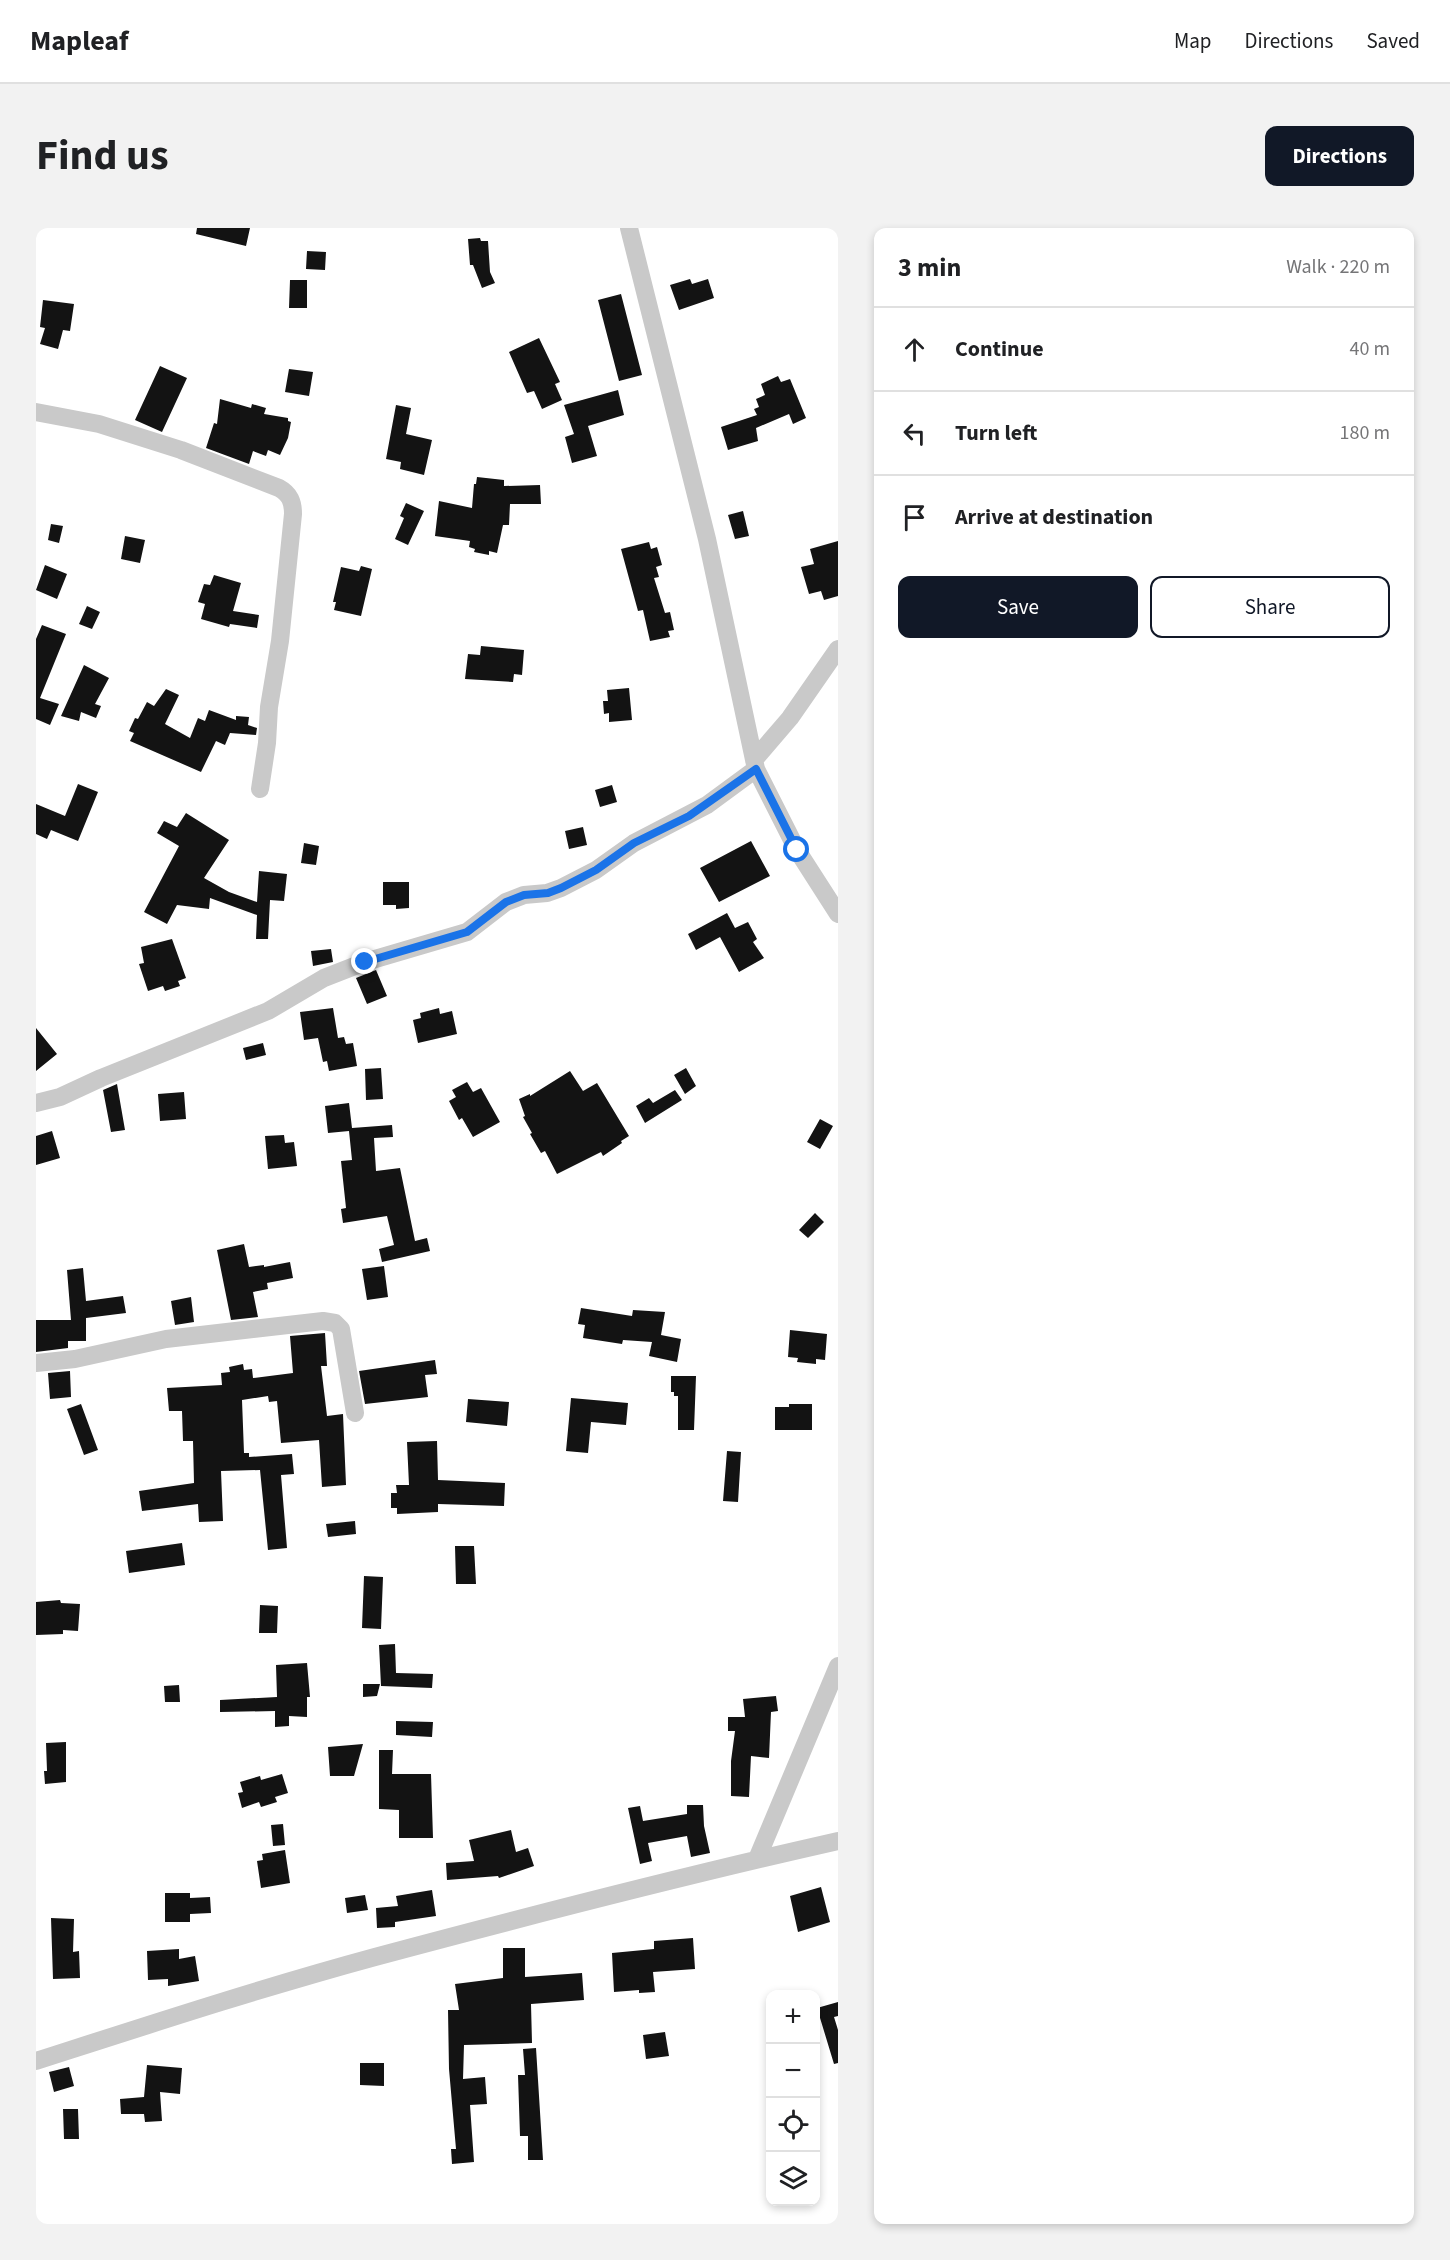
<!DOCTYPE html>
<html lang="en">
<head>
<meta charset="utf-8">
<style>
	:root { --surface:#fff; --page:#f2f2f2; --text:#202124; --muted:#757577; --line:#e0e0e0; --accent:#111827 }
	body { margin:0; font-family:"Source Sans 3",sans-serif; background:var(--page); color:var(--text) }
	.controls { position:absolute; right:18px; bottom:18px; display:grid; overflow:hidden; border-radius:12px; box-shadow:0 3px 9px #0003 }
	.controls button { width:54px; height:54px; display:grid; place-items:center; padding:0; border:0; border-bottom:2px solid var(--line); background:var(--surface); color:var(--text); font:30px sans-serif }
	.stop { position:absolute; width:18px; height:18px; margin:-14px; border:4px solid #1a73e8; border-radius:50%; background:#fff }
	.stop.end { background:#1a73e8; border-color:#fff; box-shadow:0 2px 6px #0008 }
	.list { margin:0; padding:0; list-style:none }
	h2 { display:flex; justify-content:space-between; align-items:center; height:78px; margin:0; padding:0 24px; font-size:26px }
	h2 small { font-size:20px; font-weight:400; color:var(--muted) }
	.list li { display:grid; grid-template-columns:39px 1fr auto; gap:18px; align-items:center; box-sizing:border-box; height:84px; padding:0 24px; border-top:2px solid var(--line) }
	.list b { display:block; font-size:22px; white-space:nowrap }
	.list em { font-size:20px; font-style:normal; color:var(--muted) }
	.actions { display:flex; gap:12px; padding:18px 24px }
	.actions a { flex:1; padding:14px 0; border:2px solid var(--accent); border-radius:12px; text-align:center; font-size:21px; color:var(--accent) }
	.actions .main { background:var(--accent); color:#fff }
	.icon { flex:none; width:33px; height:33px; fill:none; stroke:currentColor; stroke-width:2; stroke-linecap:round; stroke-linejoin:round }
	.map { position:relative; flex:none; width:802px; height:1996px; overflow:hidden; border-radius:12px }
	header { display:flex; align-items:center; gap:36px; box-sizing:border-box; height:84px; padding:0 30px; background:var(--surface); border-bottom:2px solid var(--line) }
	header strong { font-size:28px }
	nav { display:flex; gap:33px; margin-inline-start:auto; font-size:21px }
	.intro { display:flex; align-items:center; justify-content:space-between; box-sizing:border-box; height:144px; padding:0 36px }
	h1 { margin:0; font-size:42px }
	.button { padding:15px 27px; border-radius:12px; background:var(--accent); color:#fff; font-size:21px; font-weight:700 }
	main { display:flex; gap:36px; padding:0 36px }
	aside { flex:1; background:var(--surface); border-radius:12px; box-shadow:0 3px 9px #0003 }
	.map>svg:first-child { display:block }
	.building { fill:#131313 }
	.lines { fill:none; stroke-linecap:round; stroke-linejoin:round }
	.street { stroke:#c9c9c9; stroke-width:18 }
	.route { stroke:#1a73e8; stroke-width:8 }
</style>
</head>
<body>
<header>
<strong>Mapleaf</strong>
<nav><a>Map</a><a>Directions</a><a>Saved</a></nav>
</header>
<div class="intro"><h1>Find us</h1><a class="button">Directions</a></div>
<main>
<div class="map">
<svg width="802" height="1996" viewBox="0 0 802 1996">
	<rect width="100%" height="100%" fill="#fff"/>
	<!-- building -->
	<path class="building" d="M161 0H214L210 18 160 6Z
		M444 10 445 13H452L454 44 459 55 446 60 437 37H434L432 11Z
		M271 23 290 24 289 42 270 41Z
		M654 51 656 56 672 51 678 70 643 82 634 57Z
		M254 52H271V80H253Z
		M585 66 606 147 583 153 562 72Z
		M7 72 38 76 34 103 27 102 22 121 4 116 9 100 4 99Z
		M503 110 524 154 519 156 526 172 506 181 498 163 491 165 473 124Z
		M124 138 151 150 126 204 99 192Z
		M253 141 277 144 273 168 249 164Z
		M742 148 745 154 754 151 770 190 757 196 753 186 720 200 722 213 692 222 685 199 721 187 718 181 723 179 720 171 729 167 725 156Z
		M582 162 588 187 552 198 561 228 536 235 529 209 538 206 528 177Z
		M184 171 215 180 216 176 230 180 228 186 252 190V193L255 194 252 210 244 227 232 222 230 228 217 223 213 236 170 220 178 195 181 196Z
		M360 177 375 180 370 206 396 212 388 247 364 241 365 234 350 231Z
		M441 249 468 252V258L504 257 505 276H474L473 297H467L461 325 453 323V327L438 324 439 321 433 319 434 313 399 308 403 273 436 280 438 256H440Z
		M370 275 388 283 372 317 359 311 368 290 364 288Z
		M707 283 713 308 699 311 692 287Z
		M15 296 27 298 23 315 12 312Z
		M89 308 109 312 104 335 85 331Z
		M802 313V368L788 372 785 363 773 366 765 339 778 336 774 321Z
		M613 314 615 321 621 319 626 337 620 339 623 349 618 350 629 385 634 384 638 402 632 403 634 409 614 413 607 382 602 383 585 321Z
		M9 337 31 346 21 371 0 362Z
		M325 338 336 341 325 388 298 382 300 374H297L305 339 323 343Z
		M178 347 205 355 197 383 223 387 221 400 194 396 193 399 165 391 169 376 162 374 168 356 174 357Z
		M51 378 64 384 56 401 43 396Z
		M6 397 30 406 4 470 23 476 14 497 0 491V411Z
		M445 418 488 422 486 447 478 446 477 454 429 451 432 426 444 427Z
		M48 437 73 450 59 476 65 478 60 490 45 484 43 493 25 488Z
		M593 460 596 492 573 494V485L568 486 567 473H572L571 462Z
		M130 461 143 467 129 496 154 510 162 490 169 493 173 482 200 492V488L213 489 212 497 221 500 220 507 194 505 189 517 180 513 165 544 94 513 98 505 93 503 99 490 102 491 111 474 118 478Z
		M42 556 62 564 42 613 15 602 11 611 0 606V576L29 588Z
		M576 557 581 574 564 579 559 562Z
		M150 585 193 612 168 650 193 664 221 674 223 643 251 646 248 673 234 672 232 711H220L221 687 174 670 173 681 141 677 131 696 108 684 143 618 121 605 128 593 141 599Z
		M547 599 551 617 533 621 529 603Z
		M715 613 734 648 683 674 664 640Z
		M268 615 283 618 280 637 265 635Z
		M347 654H373V680L360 681V677H347Z
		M691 685 699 700 712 694 721 711 717 714 728 730 703 744 684 709 660 722 652 706Z
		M136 711 150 750 142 753 144 758 129 763 127 758 112 763 103 736 108 735 105 719Z
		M295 721 297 734 277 738 275 723Z
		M340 742 351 768 331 776 320 750Z
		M297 780 302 810 308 809 310 816 317 815 321 838 293 843 291 833 287 834 282 810 268 812 264 784Z
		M403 780 404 786 416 783 421 806 382 815 377 792 385 790 384 785Z
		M0 800 21 826 0 843Z
		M227 815 230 827 210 832 207 820Z
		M345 840 347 871 330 872 329 841Z
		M650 840 660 858 649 866 638 847Z
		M534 843 547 863 561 855 593 908 585 913 586 915 567 928 565 924 521 946 509 923 505 925 494 906 496 905 487 889 489 888 483 871 494 866V868Z
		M431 854 437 864 445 860 464 894 437 909 426 890 423 892 413 873 420 869 416 862Z
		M81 856 89 902 75 904 67 862Z
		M639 862 646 872 609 895 600 878 613 870 617 875Z
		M148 864 150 891 124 893 122 866Z
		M313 875 316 900 356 897 357 909 338 910 340 943 364 940 379 1013 391 1010 394 1023 346 1034 343 1021 358 1017 351 988 307 995 305 981 310 980 305 933 316 932 313 903 292 905 289 878Z
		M784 891 797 898 784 921 771 914Z
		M16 903 24 930 0 937V908Z
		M248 907 249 915 258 914 261 938 232 941 229 908Z
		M779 985 788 994 772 1010 763 1002Z
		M208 1016 213 1039 228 1037V1039L254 1034 257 1050 231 1055 232 1061 217 1064 222 1089 195 1092 181 1022Z
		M348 1038 352 1069 331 1072 326 1041Z
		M47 1040 50 1073 87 1068 90 1085 50 1090V1113H32V1120L0 1124V1092H35L31 1042Z
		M155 1069 158 1094 139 1097 135 1073Z
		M545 1080 596 1088 597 1082 629 1084 625 1107 645 1111 641 1134 613 1128 616 1114 587 1112 586 1116 547 1110 549 1097 542 1096Z
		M754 1102 791 1106 789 1132 780 1131V1136L761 1134 762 1130 752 1129Z
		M289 1105 291 1138H285L291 1188 307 1186 310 1257 286 1259 283 1212 245 1215 241 1173 233 1174 232 1168 206 1172 208 1225H213V1229L256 1226 258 1246 245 1247 251 1320 232 1322 224 1242 185 1243 187 1293 163 1294 162 1276 106 1283 103 1263 158 1255 157 1213H147L146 1183H133L131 1160 186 1157 185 1145 194 1144 193 1139 207 1136 208 1142 216 1141 217 1150 257 1145 254 1108Z
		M399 1132 401 1146 389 1147 392 1169 329 1176 323 1143Z
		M34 1143 35 1169 14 1171 12 1145Z
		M635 1148H660L658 1202H642V1168H638V1164H635Z
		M535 1170 592 1175 590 1197 555 1194 552 1225 530 1223Z
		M432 1171 473 1174 471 1198 430 1194Z
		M45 1176 62 1222 48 1227 31 1181Z
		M753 1176H776V1202H739V1179H753Z
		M401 1213 402 1252 469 1255 468 1278 402 1276V1284L361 1286V1280H355V1265H361L360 1257H373L371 1214Z
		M691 1223 705 1224 702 1274 687 1273Z
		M319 1293 320 1306 292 1309 290 1296Z
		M146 1315 149 1337 93 1345 90 1323Z
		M419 1318H438L440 1356H420Z
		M328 1348 347 1349 345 1401 326 1400Z
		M24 1372 25 1375 44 1376 42 1403 27 1402V1406L0 1407V1374Z
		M224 1377 242 1378 241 1405H223Z
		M359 1416 360 1445 397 1446 396 1460 345 1458 343 1417Z
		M271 1435 274 1469H271V1489L253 1488V1498L239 1499V1483L184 1484V1472L241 1469 240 1437Z
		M327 1456H344L341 1468 327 1469Z
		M143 1457 144 1474H129L128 1458Z
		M740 1468 742 1483 735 1484 733 1530 715 1528 713 1569 695 1568V1533L699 1503H692V1489H709L707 1471Z
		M360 1493 397 1494 396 1509 360 1507Z
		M30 1514V1554L9 1556 8 1543H11L10 1515Z
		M327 1516 318 1548H294L292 1519Z
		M343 1522H357L356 1546H395L397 1610H363V1582L343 1581Z
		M246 1546 252 1565 239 1569 241 1574 225 1579 223 1574 206 1580 202 1565 207 1564 204 1554 224 1548 225 1552Z
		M651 1577H667L668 1598 674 1625 655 1629 651 1608 612 1615 616 1633 604 1636 592 1580 604 1578 607 1593 651 1586Z
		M247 1596 249 1617 237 1618 235 1597Z
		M475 1602 480 1624 492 1620 498 1638 463 1650 462 1648 411 1652 410 1635 438 1633 433 1612Z
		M249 1622 254 1655 225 1660 221 1633 227 1632 226 1626Z
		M785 1659 794 1694 762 1704 754 1668Z
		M396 1662 400 1688 359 1694V1699L341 1700 340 1680 362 1678 360 1668Z
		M129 1665H154V1670L174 1669 175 1685 154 1686V1694H129Z
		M329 1667 332 1682 311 1685 309 1670Z
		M15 1690 38 1691 37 1724 43 1723 44 1750 17 1751Z
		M657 1710 659 1741 617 1744 619 1764 603 1765V1762L578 1764 576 1725 618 1721V1713Z
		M467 1720H489V1749L546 1745 548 1772 495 1776 496 1815 428 1817 427 1851 449 1849 451 1876 434 1877 438 1934 416 1936 415 1921H420L413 1841 412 1782H423L419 1756 467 1750Z
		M143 1721V1731L159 1728 163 1753 132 1758V1751L112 1752 111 1723Z
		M802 1774V1788L798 1789 802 1802V1835L798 1836 781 1780Z
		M629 1804 633 1828 610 1831 607 1807Z
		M500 1820 507 1932H492V1908H484L482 1847H489L487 1821Z
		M324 1835H348V1858L324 1857Z
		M111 1837 146 1840 144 1866 124 1864 126 1893 109 1894 108 1886H85L84 1871 108 1869Z
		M33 1839 38 1858 18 1864 13 1844Z
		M27 1881H42L43 1911H28Z"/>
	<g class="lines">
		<!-- street -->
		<path class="street" d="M593 0 671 311 720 541 761 622 802 686
			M0 184 63 196 145 222 243 260C254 266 257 274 257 286L244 413 233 479 231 515 224 561
			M718 532 754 490 802 421
			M0 875 24 869 65 850 232 783 288 750 329 734 431 704 470 674 488 667 511 665 525 660 560 642 598 615 671 577 720 541
			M0 1135 39 1131 130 1111 287 1093 299 1095 305 1101 319 1185
			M721 1631 802 1438
			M0 1833C112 1797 225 1760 339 1729 492 1688 647 1648 802 1613"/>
	</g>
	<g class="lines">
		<!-- route -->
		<path class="route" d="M329 734 431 704 470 674 488 667 512 665 525 660 560 642 598 615 653 588 720 541 761 622"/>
	</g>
</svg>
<div class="controls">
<button>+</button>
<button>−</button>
<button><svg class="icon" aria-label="locate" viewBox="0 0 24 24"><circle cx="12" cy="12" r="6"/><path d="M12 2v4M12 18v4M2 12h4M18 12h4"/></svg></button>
<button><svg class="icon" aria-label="layers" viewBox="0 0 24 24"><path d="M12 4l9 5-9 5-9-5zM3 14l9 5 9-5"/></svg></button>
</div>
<div class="stop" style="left:761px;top:622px"></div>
<div class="stop end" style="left:329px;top:734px"></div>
</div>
<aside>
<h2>3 min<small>Walk · 220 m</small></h2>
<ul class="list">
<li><svg class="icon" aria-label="ahead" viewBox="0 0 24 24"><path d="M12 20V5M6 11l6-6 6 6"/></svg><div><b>Continue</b></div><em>40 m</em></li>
<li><svg class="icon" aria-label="left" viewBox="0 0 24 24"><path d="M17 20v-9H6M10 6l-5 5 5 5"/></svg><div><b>Turn left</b></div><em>180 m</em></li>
<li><svg class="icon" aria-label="arrive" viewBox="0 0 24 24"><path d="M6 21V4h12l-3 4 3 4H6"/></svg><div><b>Arrive at destination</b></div></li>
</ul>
<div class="actions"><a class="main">Save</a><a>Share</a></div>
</aside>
</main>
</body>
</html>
